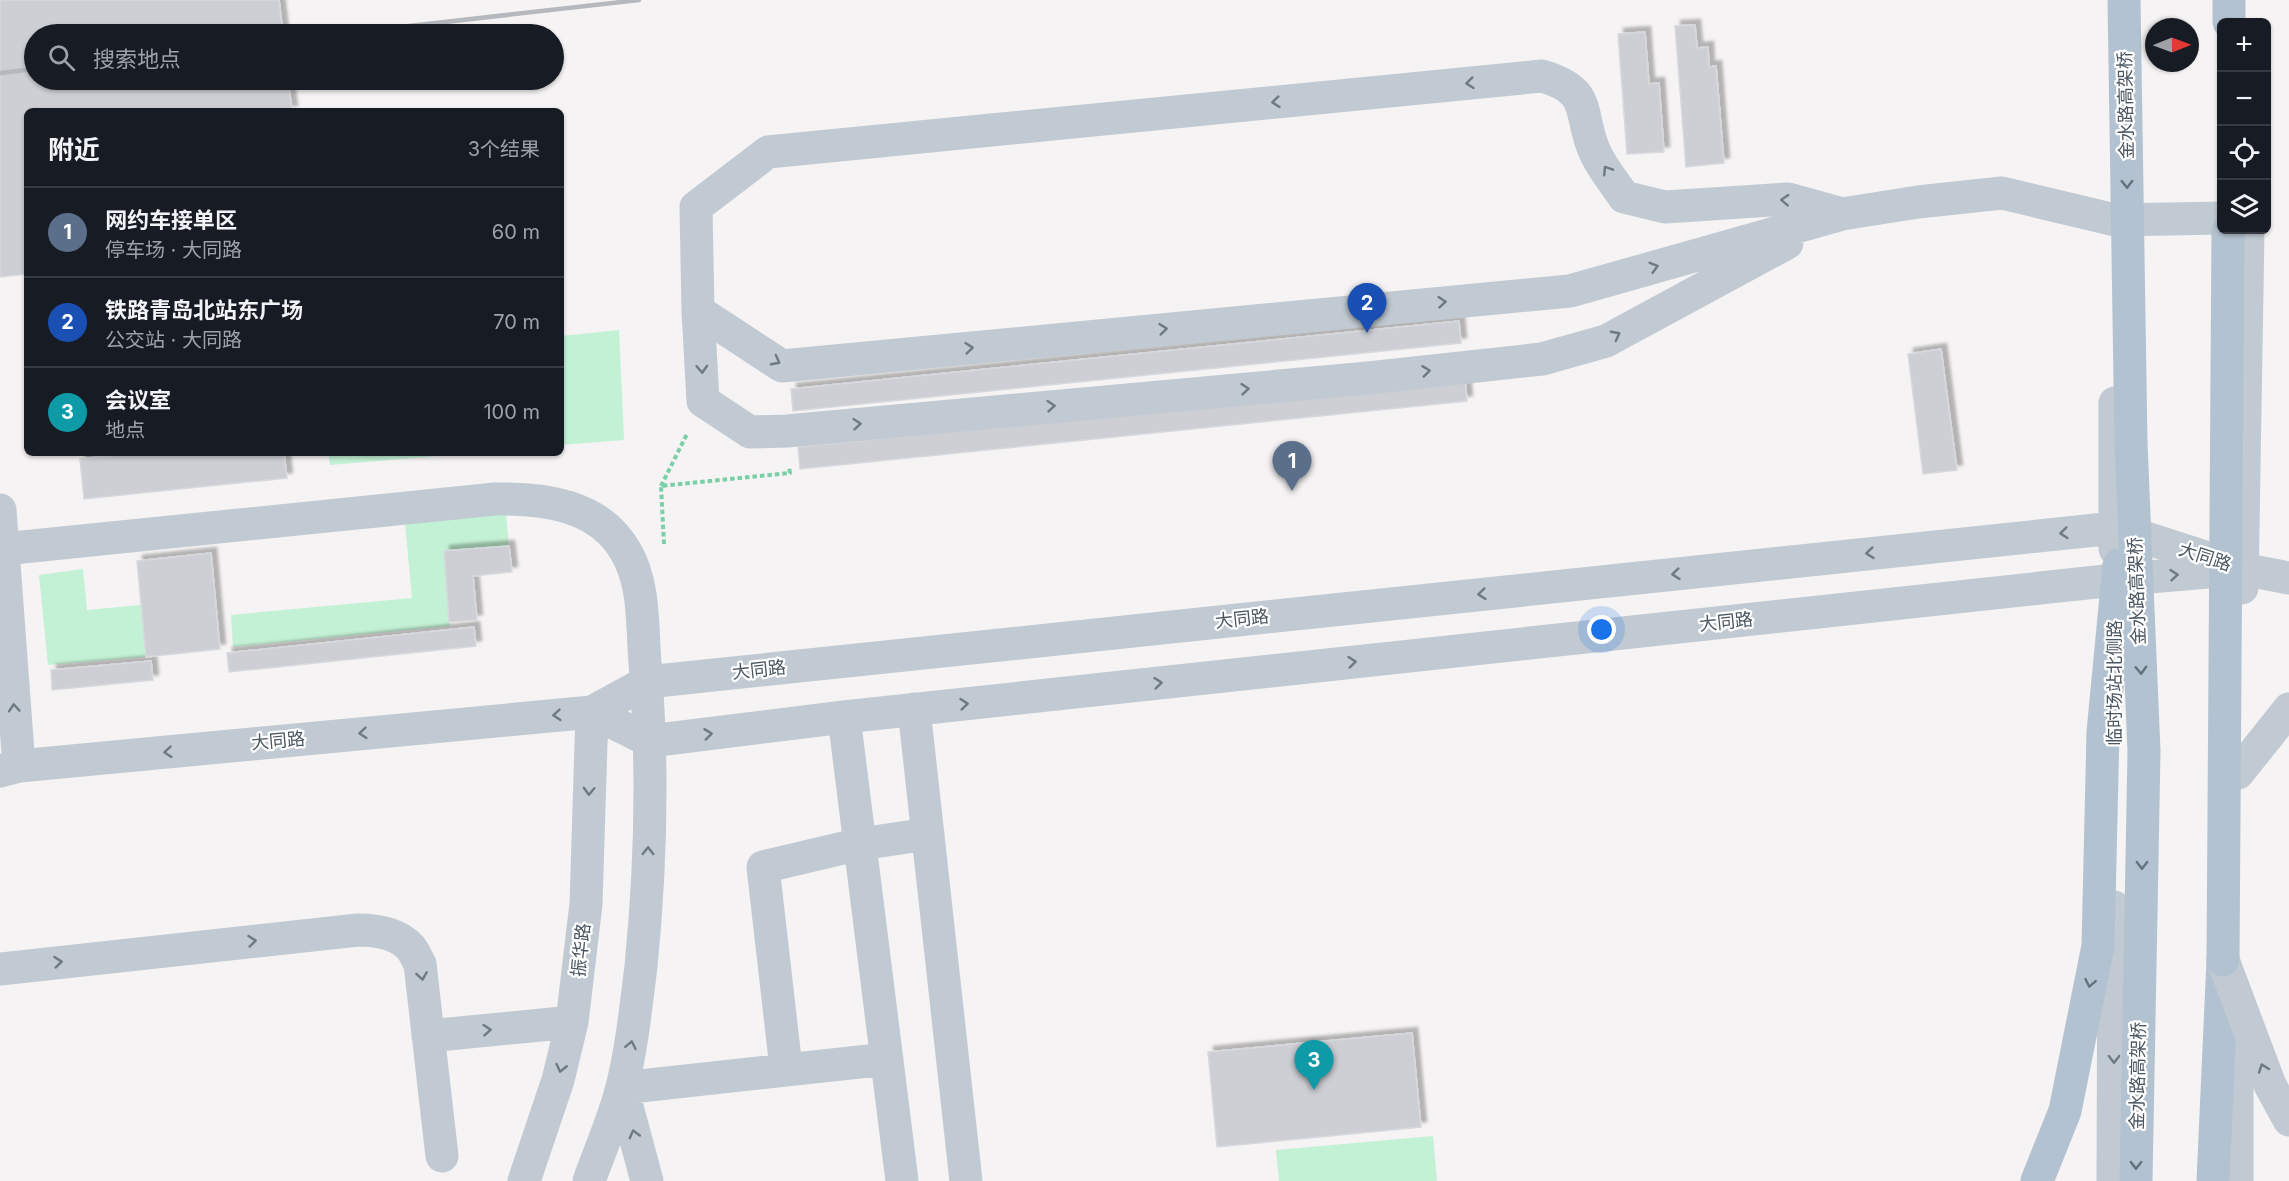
<!DOCTYPE html>
<html lang="zh">
<head>
<meta charset="utf-8">
<style>
	:root { --surface:#171b24; --page:#20242c; --text:#f1f3f6; --muted:#9ea1a6; --line:#363941; --accent:#1a73e8 }
	body { margin:0; font-family:Inter,"Noto Sans SC",sans-serif; background:var(--page); color:var(--text) }
	.controls { position:absolute; right:18px; top:18px; display:grid; overflow:hidden; border-radius:9px; box-shadow:0 2px 4px #0004 }
	.controls button { width:54px; height:54px; display:grid; place-items:center; padding:0; border:0; border-bottom:2px solid var(--line); background:var(--surface); color:var(--text); font:30px sans-serif }
	.compass { position:absolute; left:2145px; top:18px; width:54px; height:54px; border-radius:50%; background:var(--surface); box-shadow:0 2px 4px #0004; rotate:89deg }
	.you { position:absolute; left:1602px; top:630px; width:21px; height:21px; margin:-15px; border:4px solid #fff; border-radius:50%; background:#1a73e8; box-shadow:0 0 0 9px #1a73e833 }
	.badge { display:grid; place-items:center; width:39px; height:39px; border-radius:50%; background:var(--accent); color:#fff; font-size:20px; font-weight:700 }
	.pin { position:absolute; translate:-50% -50px; filter:drop-shadow(0 2px 3px #0008) }
	.pin::after { content:''; position:absolute; top:32px; width:21px; height:18px; background:inherit; clip-path:polygon(0 0,100% 0,50% 100%) }
	.list { margin:0; padding:0; list-style:none }
	h2 { display:flex; justify-content:space-between; align-items:center; height:78px; margin:0; padding:0 24px; font-size:26px }
	h2 small { font-size:20px; font-weight:400; color:var(--muted) }
	.list li { display:grid; grid-template-columns:39px 1fr auto; gap:18px; align-items:center; box-sizing:border-box; height:90px; padding:0 24px; border-top:2px solid var(--line) }
	.list b { display:block; font-size:22px; white-space:nowrap }
	.list p { margin:0; font-size:20px; white-space:nowrap; color:var(--muted) }
	.list em { font-size:20px; font-style:normal; color:var(--muted) }
	.icon { flex:none; width:33px; height:33px; fill:none; stroke:currentColor; stroke-width:2; stroke-linecap:round; stroke-linejoin:round }
	.map { position:relative; flex:none; width:2289px; height:1181px; overflow:hidden }
	.search { position:absolute; background:var(--surface); box-shadow:0 2px 4px #0004; left:24px; top:24px; width:540px; height:66px; display:flex; align-items:center; gap:15px; box-sizing:border-box; padding:0 21px; border-radius:33px; color:var(--muted); font-size:22px }
	.panel { position:absolute; background:var(--surface); box-shadow:0 2px 4px #0004; left:24px; top:108px; width:540px; height:348px; border-radius:9px }
	.map>svg:first-child { display:block }
	.green { fill:#c3f1d5 }
	.building { fill:#cdcfd5; stroke:#d7d9de; stroke-width:1.5; filter:url(#shadow) }
	.lines { fill:none; stroke-linecap:round; stroke-linejoin:round }
	.path { stroke:#7ad0a6; stroke-width:4; stroke-dasharray:4.5 3; stroke-linecap:butt }
	.minor { stroke:#c1cad2; stroke-width:33 }
	.major { stroke:#b3c2d1; stroke-width:33 }
	.rail { stroke:#b5b8bd; stroke-width:4.5 }
	.minor-bridge { stroke:#c1cad2; stroke-width:33 }
	.major-bridge { stroke:#b3c2d1; stroke-width:33 }
	.oneway { stroke:#6e7983 }
	.oneway2 { stroke:#64717d }
	.labels { text-anchor:middle; stroke-width:4.5; stroke-linejoin:round; paint-order:stroke }
	.street-label { font-size:18px; fill:#4a5661; stroke:#fff }
</style>
</head>
<body>
<div class="map">
<svg width="2289" height="1181" viewBox="0 0 2289 1181">
	<defs>
		<filter id="shadow"><feDropShadow dx="5.5" dy="-5.5" stdDeviation="1.5" flood-color="#0004"/></filter>
	</defs>
	<rect width="100%" height="100%" fill="#f5f3f3"/>
	<!-- green -->
	<path class="green" d="M619 330 624 440 561 445V336Z
		M328 453H473L330 465Z
		M506 514 509 546 444 551 450 626 233 647 231 615 412 598 405 523Z
		M83 569 87 610 141 605 146 657 48 665 39 575Z
		M1433 1136 1437 1181H1279L1276 1150Z"/>
	<!-- building -->
	<path class="building" d="M0 0H279L283 34H34V80H288L292 111H27V274L0 277Z
		M1695 25 1697 48 1708 47 1709 67 1716 66 1724 163 1686 167 1675 26Z
		M1645 32 1649 84 1659 83 1664 152 1627 154 1618 34Z
		M1459 321 1461 343 793 411 791 389Z
		M1941 349 1957 470 1923 474 1908 354Z
		M1465 379 1467 401 800 469 798 447Z
		M139 453H284L287 478 84 499 80 459Z
		M509 546 512 572 473 576 477 620 449 622 444 551Z
		M211 553 220 649 146 657 137 561Z
		M474 627 476 646 229 672 227 653Z
		M151 661 153 680 52 690 51 670Z
		M1412 1033 1421 1127 1217 1147 1208 1052Z"/>
	<g class="lines">
		<!-- path -->
		<path class="path" d="M661 486 687 434
			M664 544 661 486 790 473 789 467"/>
		<!-- minor -->
		<path class="minor" d="M1842 214 1788 199 1665 207 1624 197C1614 182 1601 167 1594 150 1578 111 1593 91 1542 76L768 152 696 207 698 311 782 366 1570 291 1842 214 1918 202 2002 193 2115 220 2222 218
			M698 311 703 401 750 432 787 431 1368 378 1542 359 1606 341 1787 243
			M2115 403V549
			M0 510 19 766
			M3 549 495 499C544 498 600 505 626 552 645 584 642 627 645 663 653 763 651 866 641 966 636 1006 632 1047 622 1087 614 1119 600 1150 589 1181
			M2242 588 2248 230
			M914 709 966 1181
			M844 717 902 1181
			M0 771 19 766 592 712 650 741 844 717 2115 580 2242 569
			M2238 773 2289 709
			M0 969 358 930C376 930 397 933 410 947 414 951 417 959 420 964L442 1156
			M428 1036 572 1022
			M786 1068 763 867 860 844 928 834
			M524 1181 558 1080 572 1022 586 904 592 712 647 682 2115 528 2242 569 2289 578
			M647 1181 622 1088 887 1059
			M2113 1181 2114 907
			M2237 1181V1000"/>
		<!-- major -->
		<path class="major" d="M2229 22V0
			M2213 1181 2223 960"/>
		<!-- rail -->
		<path class="rail" d="M339 34 639 0
			M0 73 34 69"/>
		<!-- minor-bridge -->
		<path class="minor-bridge" d="M2223 960 2270 1085 2289 1120"/>
		<!-- major-bridge -->
		<path class="major-bridge" d="M2124 0 2131 444 2144 751 2136 1181
			M2223 960 2228 230
			M2037 1181 2065 1111 2098 946 2103 732 2119 565"/>
	</g>
	<!-- one-way arrows -->
	<defs><path id="oneway-chevron" d="M-2-3.5L2.5 0L-2 3.5" fill="none" stroke-width="1.6" stroke-linecap="round" stroke-linejoin="round" transform="scale(1.5)"/></defs>
	<g class="oneway">
		<use href="#oneway-chevron" transform="translate(1470 83) rotate(174)"/>
		<use href="#oneway-chevron" transform="translate(1276 102) rotate(174)"/>
		<use href="#oneway-chevron" transform="translate(1607 170) rotate(-123)"/>
		<use href="#oneway-chevron" transform="translate(1785 200) rotate(-177)"/>
		<use href="#oneway-chevron" transform="translate(1654 267) rotate(-16)"/>
		<use href="#oneway-chevron" transform="translate(1442 302) rotate(-5)"/>
		<use href="#oneway-chevron" transform="translate(1163 329) rotate(-6)"/>
		<use href="#oneway-chevron" transform="translate(1616 335) rotate(-28)"/>
		<use href="#oneway-chevron" transform="translate(969 348) rotate(-6)"/>
		<use href="#oneway-chevron" transform="translate(776 361) rotate(28)"/>
		<use href="#oneway-chevron" transform="translate(702 369) rotate(87)"/>
		<use href="#oneway-chevron" transform="translate(1426 371) rotate(-7)"/>
		<use href="#oneway-chevron" transform="translate(1245 389) rotate(-5)"/>
		<use href="#oneway-chevron" transform="translate(1051 406) rotate(-5)"/>
		<use href="#oneway-chevron" transform="translate(857 424) rotate(-5)"/>
		<use href="#oneway-chevron" transform="translate(2064 533) rotate(174)"/>
		<use href="#oneway-chevron" transform="translate(1870 553) rotate(174)"/>
		<use href="#oneway-chevron" transform="translate(1676 574) rotate(174)"/>
		<use href="#oneway-chevron" transform="translate(2174 575) rotate(-5)"/>
		<use href="#oneway-chevron" transform="translate(1482 594) rotate(174)"/>
		<use href="#oneway-chevron" transform="translate(1352 662) rotate(-6)"/>
		<use href="#oneway-chevron" transform="translate(1158 683) rotate(-6)"/>
		<use href="#oneway-chevron" transform="translate(964 704) rotate(-6)"/>
		<use href="#oneway-chevron" transform="translate(14 708) rotate(-94)"/>
		<use href="#oneway-chevron" transform="translate(557 715) rotate(175)"/>
		<use href="#oneway-chevron" transform="translate(363 733) rotate(175)"/>
		<use href="#oneway-chevron" transform="translate(708 734) rotate(-7)"/>
		<use href="#oneway-chevron" transform="translate(168 752) rotate(175)"/>
		<use href="#oneway-chevron" transform="translate(589 791) rotate(92)"/>
		<use href="#oneway-chevron" transform="translate(648 851) rotate(-89)"/>
		<use href="#oneway-chevron" transform="translate(252 941) rotate(-6)"/>
		<use href="#oneway-chevron" transform="translate(58 962) rotate(-6)"/>
		<use href="#oneway-chevron" transform="translate(422 976) rotate(81)"/>
		<use href="#oneway-chevron" transform="translate(487 1030) rotate(-5)"/>
		<use href="#oneway-chevron" transform="translate(631 1045) rotate(-79)"/>
		<use href="#oneway-chevron" transform="translate(2114 1059) rotate(90)"/>
		<use href="#oneway-chevron" transform="translate(561 1068) rotate(103)"/>
		<use href="#oneway-chevron" transform="translate(2263 1068) rotate(-110)"/>
		<use href="#oneway-chevron" transform="translate(634 1134) rotate(-105)"/>
	</g>
	<g class="oneway2">
		<use href="#oneway-chevron" transform="translate(2127 184) rotate(89)"/>
		<use href="#oneway-chevron" transform="translate(2141 670) rotate(88)"/>
		<use href="#oneway-chevron" transform="translate(2142 865) rotate(91)"/>
		<use href="#oneway-chevron" transform="translate(2090 983) rotate(101)"/>
		<use href="#oneway-chevron" transform="translate(2136 1165) rotate(91)"/>
	</g>
	<g class="labels">
		<!-- street labels -->
		<g class="street-label">
			<text transform="translate(2126 105) rotate(-91)" y="6">金水路高架桥</text>
			<text transform="translate(2205 557) rotate(18)" y="6">大同路</text>
			<text transform="translate(2137 591) rotate(-92)" y="6">金水路高架桥</text>
			<text transform="translate(1242 619) rotate(-6)" y="6">大同路</text>
			<text transform="translate(1726 622) rotate(-6)" y="6">大同路</text>
			<text transform="translate(759 670) rotate(-6)" y="6">大同路</text>
			<text transform="translate(2115 683) rotate(-90)" y="6">临时场站北侧路</text>
			<text transform="translate(278 741) rotate(-5)" y="6">大同路</text>
			<text transform="translate(581 950) rotate(-84)" y="6">振华路</text>
			<text transform="translate(2138 1076) rotate(-89)" y="6">金水路高架桥</text>
		</g>
	</g>
</svg>
<div class="controls">
<button>+</button>
<button>−</button>
<button><svg class="icon" aria-label="locate" viewBox="0 0 24 24"><circle cx="12" cy="12" r="6"/><path d="M12 2v4M12 18v4M2 12h4M18 12h4"/></svg></button>
<button><svg class="icon" aria-label="layers" viewBox="0 0 24 24"><path d="M12 4l9 5-9 5-9-5zM3 14l9 5 9-5"/></svg></button>
</div>
<svg class="compass" viewBox="-18 -18 36 36"><path d="M0-13l5 13h-10z" fill="#e53935"/><path d="M0 13l5-13h-10z" fill="#9ea1a6"/></svg>
<div class="you"></div>
<div class="pin badge" style="left:1292px;top:491px;background:#5c6f8a">1</div>
<div class="pin badge" style="left:1367px;top:333px;background:#1a4fb4">2</div>
<div class="pin badge" style="left:1314px;top:1090px;background:#0f9aa8">3</div>
<div class="search"><svg class="icon" aria-label="search" viewBox="0 0 24 24"><circle cx="10" cy="10" r="6"/><path d="M15 15l6 6"/></svg>搜索地点</div>
<section class="panel">
<h2>附近<small>3个结果</small></h2>
<ul class="list">
<li><span class="badge" style="background:#5c6f8a">1</span><div><b>网约车接单区</b><p>停车场 · 大同路</p></div><em>60 m</em></li>
<li><span class="badge" style="background:#1a4fb4">2</span><div><b>铁路青岛北站东广场</b><p>公交站 · 大同路</p></div><em>70 m</em></li>
<li><span class="badge" style="background:#0f9aa8">3</span><div><b>会议室</b><p>地点</p></div><em>100 m</em></li>
</ul>
</section>
</div>
</body>
</html>
